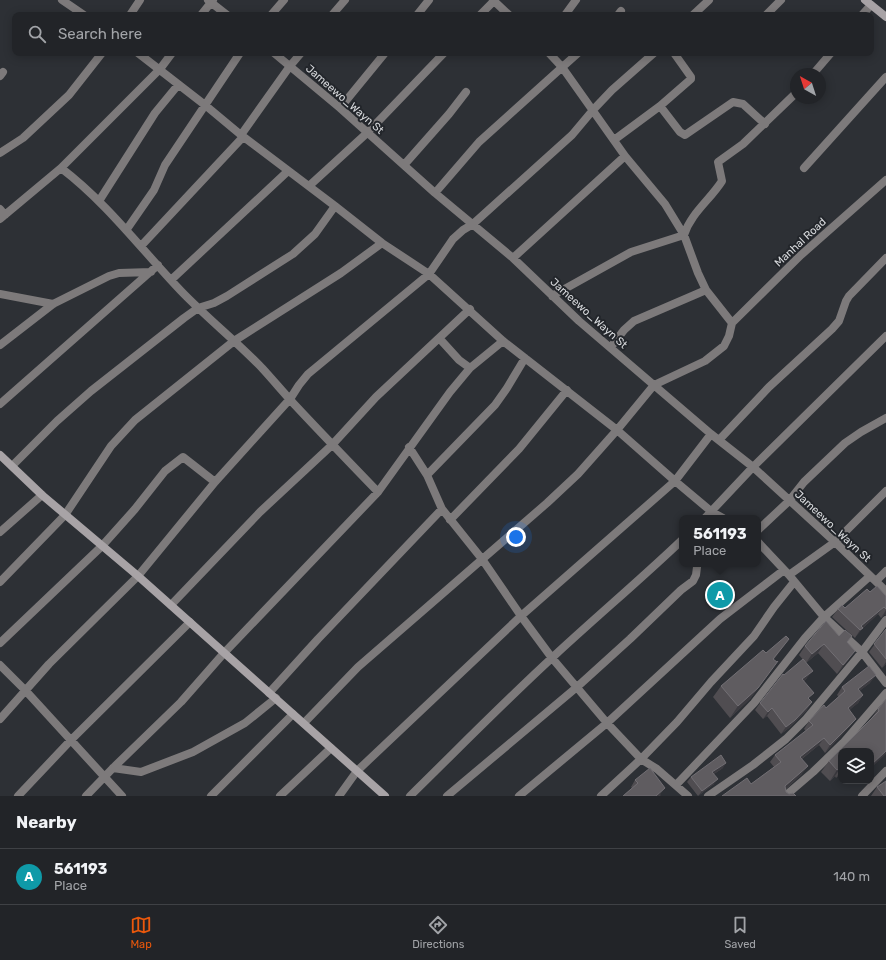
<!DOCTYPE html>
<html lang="en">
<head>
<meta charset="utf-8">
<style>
	:root { --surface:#222428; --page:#2e3034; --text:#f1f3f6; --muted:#a2a4a8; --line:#3f4145; --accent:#ea580c }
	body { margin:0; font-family:Rubik,sans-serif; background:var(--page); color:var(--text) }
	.controls { position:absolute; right:12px; bottom:12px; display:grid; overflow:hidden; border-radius:8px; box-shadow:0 2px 10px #0003 }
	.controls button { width:36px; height:36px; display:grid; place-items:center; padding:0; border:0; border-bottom:1px solid var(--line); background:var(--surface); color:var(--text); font:20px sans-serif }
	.compass { position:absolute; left:790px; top:68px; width:36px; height:36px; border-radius:50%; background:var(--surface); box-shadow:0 2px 10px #0003; rotate:321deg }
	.you { position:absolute; left:516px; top:537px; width:14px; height:14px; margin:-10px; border:3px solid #fff; border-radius:50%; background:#1a73e8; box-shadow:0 0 0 6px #1a73e833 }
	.badge { display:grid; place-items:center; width:26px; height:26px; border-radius:50%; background:var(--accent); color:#fff; font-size:13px; font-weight:700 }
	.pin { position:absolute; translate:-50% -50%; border:2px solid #fff; box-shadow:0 1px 4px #0006 }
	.popup { position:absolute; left:679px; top:515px; width:82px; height:52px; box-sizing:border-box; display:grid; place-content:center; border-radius:8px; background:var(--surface); filter:drop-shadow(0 1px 3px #0005); font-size:13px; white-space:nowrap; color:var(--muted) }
	.popup b { font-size:15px; color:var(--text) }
	.popup::after { content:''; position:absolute; left:50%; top:100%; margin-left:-8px; border:8px solid transparent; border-top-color:var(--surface) }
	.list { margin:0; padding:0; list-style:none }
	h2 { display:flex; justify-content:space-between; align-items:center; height:52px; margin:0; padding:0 16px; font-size:17px }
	h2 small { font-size:13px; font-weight:400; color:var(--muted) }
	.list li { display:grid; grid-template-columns:26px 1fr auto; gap:12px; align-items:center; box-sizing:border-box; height:56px; padding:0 16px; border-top:1px solid var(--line) }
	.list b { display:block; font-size:15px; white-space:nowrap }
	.list p { margin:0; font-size:13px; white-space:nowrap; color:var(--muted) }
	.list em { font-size:13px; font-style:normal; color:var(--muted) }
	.icon { flex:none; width:22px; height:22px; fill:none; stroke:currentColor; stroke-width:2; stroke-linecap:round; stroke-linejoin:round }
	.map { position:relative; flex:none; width:886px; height:796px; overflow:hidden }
	.search { position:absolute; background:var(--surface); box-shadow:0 2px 10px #0003; left:12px; right:12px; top:12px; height:44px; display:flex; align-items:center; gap:10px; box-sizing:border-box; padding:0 14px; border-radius:8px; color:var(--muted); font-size:15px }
	.sheet { height:108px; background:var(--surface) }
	nav { display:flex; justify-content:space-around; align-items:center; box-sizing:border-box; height:56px; border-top:1px solid var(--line); background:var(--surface); font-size:11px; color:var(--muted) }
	nav a { display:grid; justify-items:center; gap:2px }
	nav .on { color:var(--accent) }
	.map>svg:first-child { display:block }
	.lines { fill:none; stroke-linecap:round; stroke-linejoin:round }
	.street { stroke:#7d7a7b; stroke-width:8 }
	.secondary { stroke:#a8a3a6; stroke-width:8 }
	.wall { fill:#504d51 }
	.shaded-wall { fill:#3c3b40 }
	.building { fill:#5f5c60; stroke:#726f74 }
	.labels { text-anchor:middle; stroke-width:4; stroke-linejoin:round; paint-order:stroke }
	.street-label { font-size:11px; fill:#d7d9dc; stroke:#23262b }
</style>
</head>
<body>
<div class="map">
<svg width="886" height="796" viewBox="0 0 886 796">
	<rect width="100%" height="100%" fill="#2d3035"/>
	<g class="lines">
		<!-- street -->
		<path class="street" d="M62 0 84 15
			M208 0 227 15
			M493 0 509 15
			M130 15 140 0
			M201 15 213 0
			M271 15 284 0
			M332 15 345 0
			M417 15 429 0
			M480 15 494 1
			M565 15 576 0
			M618 15 621 11
			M693 15 709 0
			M766 15 781 0
			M862 15 871 5
			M138 53 205 105 241 135 335 206 382 243 429 274 503 341 617 430 675 481 712 512 723 518
			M274 53 340 108 435 193 513 258 579 321 711 434 753 467 835 542 886 591
			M674 53 691 77V79L660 106 680 132 685 135 733 102 743 104 765 124
			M813 74 831 53
			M0 76 3 72
			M340 108 385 53
			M241 135 290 66 301 53
			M614 140 660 106
			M0 153 23 138 69 95 102 53
			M404 165 449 114 466 92
			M61 168C107 203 141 249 181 291 207 318 236 341 262 368 273 380 283 392 294 404 322 434 350 463 378 492
			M804 168 886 77
			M309 186 367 133 444 53
			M435 193 479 142 578 53
			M99 201 155 113 178 85
			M0 209 5 215
			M0 219 61 168 160 69 172 53
			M127 229 154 190 165 165 240 53
			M141 246 243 137
			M513 258 625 156
			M171 280 288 171
			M0 294 53 304
			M552 296 631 252 684 235C691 213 710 200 722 181L718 162 743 144 796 93
			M732 323 801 255 886 180
			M439 338 459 360 470 368
			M0 345 53 304 109 276 119 273 151 272
			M611 347 624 330 634 321 706 290
			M0 404 158 265
			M719 440 769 387 832 329 839 321 846 301 849 296 886 258
			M409 447 427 475 442 509 482 559 521 616 552 658 607 723 641 759 657 769 688 796
			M12 466 57 421 91 391 184 318 198 308 214 303 227 296 293 254 315 234 335 206
			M427 475 495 405 507 388 525 358
			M705 518 753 467 886 336
			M450 520 519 449 567 390
			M758 530 789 501 804 482 845 443 861 432 886 418
			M0 532 42 495
			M758 542 789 575 824 617 862 652 886 683
			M789 575 835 542 886 491
			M876 581 886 571
			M0 582 65 515 111 446 135 420 234 341 341 273 382 243
			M171 605 260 512 332 445 376 397 470 309
			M0 643 102 546 135 509 165 471 183 457 215 482
			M0 665 25 690 122 796
			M269 693 318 639 442 509
			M0 719 49 664 138 576 215 482 290 399 299 385 308 374 429 274 453 239 463 230 473 224 572 135 593 110 612 90 654 53
			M304 723 358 667 547 503 578 474 617 430 654 385 705 361 724 346 729 336 732 323 706 290 698 273 684 235 665 204 625 156 562 67 549 53
			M113 768 141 772 193 752 245 723 276 698
			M676 785 754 703 805 638 824 617 870 576
			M18 796 70 741 190 622
			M86 796 113 768 181 702 224 653 378 492 450 392 470 368 503 341
			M211 796 293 714
			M280 796 331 748
			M339 796 357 771 521 616 675 481 711 434
			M410 796C458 749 505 701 554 656 596 617 640 580 682 540
			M447 796 577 687 630 639 681 590 693 581 696 575 697 567
			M519 796 607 723 720 619 784 570
			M601 796 641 759 677 722 711 682 754 636 774 607 794 582
			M708 796 753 765 786 739 806 719 862 652 886 620
			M785 796 813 772 843 743 886 693
			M862 796 886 771"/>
		<!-- secondary -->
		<path class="secondary" d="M865 0 886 17
			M0 455 42 495 138 576 385 796"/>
	</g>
	<!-- wall -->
	<path class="wall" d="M870 592 886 596V615H884L881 618 878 614 862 629 857 635 855 638 832 617 838 609 845 608Z
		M886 629V664L882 668 869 652Z
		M839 636 848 643 849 659 837 674 818 653 806 663 799 655 805 646Z
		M789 639 774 659 770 672 750 699 730 718 713 697 721 686 766 653Z
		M784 675 807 678 804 681 809 699 807 710 789 728 781 734 767 716 763 719 755 710 760 703Z
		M870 683 859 691 863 695 858 703 849 710 856 719 850 726 825 753 819 745 802 759V774L786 789V792L789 794 751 784 774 767 770 762 775 755 806 731 804 729 809 721 839 697 837 695 842 687Z
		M886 699V754L841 751V774L836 778 835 776 830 781 821 772 829 761 870 720 878 709Z
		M723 768 714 774V784L698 796 687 782 691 777Z
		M635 780 661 795 659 796H623L632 788 631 787Z
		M877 787 886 796H871Z"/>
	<!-- shaded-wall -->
	<path class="shaded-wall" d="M884 607 878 614 862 629 857 635 855 638 860 630 861 626Z
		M886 610V615H884L881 618Z
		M789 639 781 650 765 670 773 659Z
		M824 644 818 653 806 663 812 654Z
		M855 651 849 659 837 674 843 665Z
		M778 661 750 699 730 718 738 706Z
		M886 662V664L882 668Z
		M813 671 807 678 797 687 802 679Z
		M876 675 870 683 852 697 858 689Z
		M863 695 858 703 843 716 848 708Z
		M812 702 807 710 789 728 781 734 786 727Z
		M772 708 767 716 763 719 768 712Z
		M856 719 850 726 825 753 830 745Z
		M824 738 819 745 795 764 800 757Z
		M886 751V754L871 768V765Z
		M726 763 723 768 709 777 712 772Z
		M808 766 802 774 780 794 785 786Z
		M841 767 835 776 830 781 837 770Z
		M841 770V774L836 778Z
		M718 779 714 784 698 796 702 791Z
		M665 788 659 796H656Z"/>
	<!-- building -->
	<path class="building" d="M877 586 886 596V609L884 607 861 626 863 628 860 630 838 609 842 605 845 608 867 589 870 592Z
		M826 621 839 636 845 630 852 636 847 642 855 651 843 665 824 644 812 654 805 646Z
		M886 629V659L874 644Z
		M786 636 789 639 773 659 777 662 778 661 758 688 738 706 721 686 763 650 766 653Z
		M803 659 813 671 802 679 814 693 808 698 812 702 795 720 786 727 772 708 768 712 760 703 783 674 784 675Z
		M869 666 876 675 858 689 863 695 848 708 856 719 830 745 824 738 800 757 808 766 785 786 786 792 789 794 793 793 796 796H722L747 778 751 784 781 762 775 755 813 725 809 721 824 705 826 708 845 691 842 687Z
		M886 699V751L871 765V751H841V767L837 770 829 761 879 711 878 709Z
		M721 755 726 763 712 772 718 779 702 791 691 777Z
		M650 768 665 788 656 796H623L638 783 635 780Z
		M886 781V796H884L877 787Z"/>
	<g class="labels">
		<!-- street labels -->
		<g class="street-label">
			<text transform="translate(345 99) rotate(41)" y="4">Jameewo_Wayn St</text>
			<text transform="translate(800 242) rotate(-43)" y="4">Manhal Road</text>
			<text transform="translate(589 313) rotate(42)" y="4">Jameewo_Wayn St</text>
			<text transform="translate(833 526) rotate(43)" y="4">Jameewo_Wayn St</text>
		</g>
	</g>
</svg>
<div class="controls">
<button><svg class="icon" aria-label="layers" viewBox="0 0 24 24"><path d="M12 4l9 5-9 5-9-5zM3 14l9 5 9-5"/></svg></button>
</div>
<svg class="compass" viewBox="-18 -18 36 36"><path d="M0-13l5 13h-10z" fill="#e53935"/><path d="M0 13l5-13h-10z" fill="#a2a4a8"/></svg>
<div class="you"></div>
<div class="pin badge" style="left:720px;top:595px;background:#0f9aa8">A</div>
<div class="popup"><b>561193</b>Place</div>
<div class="search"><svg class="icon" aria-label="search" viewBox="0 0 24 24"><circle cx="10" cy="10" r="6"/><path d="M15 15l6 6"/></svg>Search here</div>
</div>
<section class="sheet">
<h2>Nearby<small></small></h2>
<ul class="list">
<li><span class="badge" style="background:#0f9aa8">A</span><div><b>561193</b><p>Place</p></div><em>140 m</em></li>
</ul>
</section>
<nav>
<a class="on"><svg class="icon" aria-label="map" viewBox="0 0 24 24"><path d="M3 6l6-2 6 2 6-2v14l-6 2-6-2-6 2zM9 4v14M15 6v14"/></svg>Map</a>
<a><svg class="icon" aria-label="directions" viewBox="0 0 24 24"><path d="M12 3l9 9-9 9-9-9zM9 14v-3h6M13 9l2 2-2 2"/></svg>Directions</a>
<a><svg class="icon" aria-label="saved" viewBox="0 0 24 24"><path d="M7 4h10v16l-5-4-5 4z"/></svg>Saved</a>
</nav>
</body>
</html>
